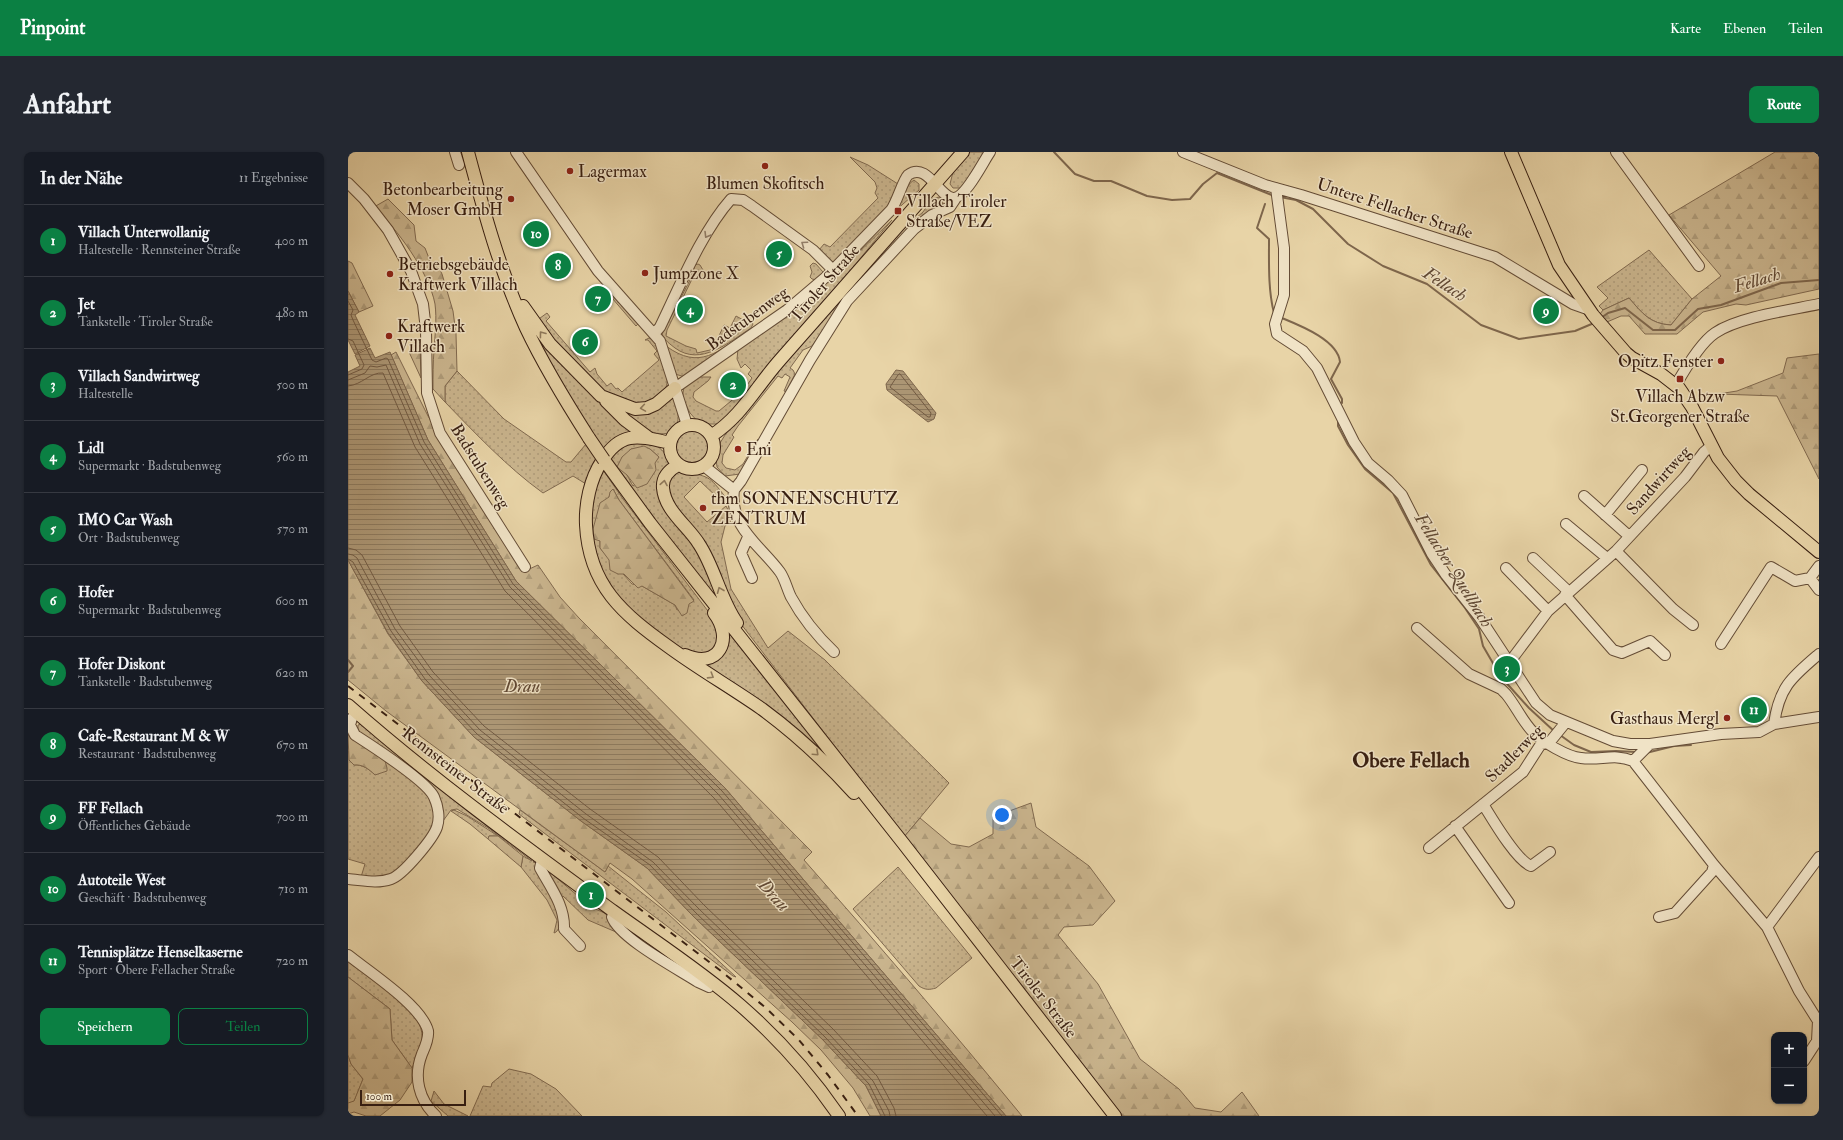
<!DOCTYPE html>
<html lang="de">
<head>
<meta charset="utf-8">
<style>
	:root { --surface:#171b24; --page:#242831; --text:#f1f3f6; --muted:#9ea1a6; --line:#363941; --accent:#0b8043 }
	body { margin:0; font-family:"IM FELL Double Pica",serif; background:var(--page); color:var(--text) }
	.controls { position:absolute; right:12px; bottom:12px; display:grid; overflow:hidden; border-radius:8px; box-shadow:0 1px 3px #0004 }
	.controls button { width:36px; height:36px; display:grid; place-items:center; padding:0; border:0; border-bottom:1px solid var(--line); background:var(--surface); color:var(--text); font:20px sans-serif }
	.scale { position:absolute; left:12px; bottom:10px; width:106px; box-sizing:border-box; padding-left:4px; border:2px solid #381f11; border-top:0; font-size:11px; line-height:14px; white-space:nowrap; color:#381f11; -webkit-text-stroke:3px #f0e3c6; paint-order:stroke }
	.you { position:absolute; left:654px; top:663px; width:14px; height:14px; margin:-10px; border:3px solid #fff; border-radius:50%; background:#1a73e8; box-shadow:0 0 0 6px #1a73e833 }
	.badge { display:grid; place-items:center; width:26px; height:26px; border-radius:50%; background:var(--accent); color:#fff; font-size:13px; font-weight:700 }
	.pin { position:absolute; translate:-50% -50%; border:2px solid #fff; box-shadow:0 1px 4px #0006 }
	.list { margin:0; padding:0; list-style:none }
	h2 { display:flex; justify-content:space-between; align-items:center; height:52px; margin:0; padding:0 16px; font-size:17px }
	h2 small { font-size:13px; font-weight:400; color:var(--muted) }
	.list li { display:grid; grid-template-columns:26px 1fr auto; gap:12px; align-items:center; box-sizing:border-box; height:72px; padding:0 16px; border-top:1px solid var(--line) }
	.list b { display:block; font-size:15px; white-space:nowrap }
	.list p { margin:0; font-size:13px; white-space:nowrap; color:var(--muted) }
	.list em { font-size:13px; font-style:normal; color:var(--muted) }
	.actions { display:flex; gap:8px; padding:12px 16px }
	.actions a { flex:1; padding:9px 0; border:1px solid var(--accent); border-radius:8px; text-align:center; font-size:14px; color:var(--accent) }
	.actions .main { background:var(--accent); color:#fff }
	.map { position:relative; flex:none; width:1471px; height:964px; overflow:hidden; border-radius:8px }
	header { display:flex; align-items:center; gap:24px; box-sizing:border-box; height:56px; padding:0 20px; background:var(--accent); color:#fff }
	header strong { font-size:19px }
	nav { display:flex; gap:22px; margin-inline-start:auto; font-size:14px }
	.intro { display:flex; align-items:center; justify-content:space-between; box-sizing:border-box; height:96px; padding:0 24px }
	h1 { margin:0; font-size:28px }
	.button { padding:10px 18px; border-radius:8px; background:var(--accent); color:#fff; font-size:14px; font-weight:700 }
	main { display:flex; gap:24px; padding:0 24px }
	aside { flex:1; background:var(--surface); border-radius:8px; box-shadow:0 1px 3px #0004 }
	.map>svg:first-child { display:block }
	.grass { fill:url(#grass-dots); stroke:#816a50; fill-rule:evenodd }
	.forest { fill:url(#forest-firs); stroke:#816a50 }
	.water { fill:url(#water-rules); stroke:#7e664c }
	.lines { fill:none; stroke-linecap:round; stroke-linejoin:round }
	.shore { stroke:#725a42; stroke-width:1 }
	.stream { stroke:#7e664c; stroke-width:2 }
	.minor-casing { stroke:#644c36; stroke-width:12 }
	.major-casing { stroke:#381f11; stroke-width:14 }
	.minor { stroke:#f0e3c6; stroke-width:10 }
	.major { stroke:#e8d4a7; stroke-width:12 }
	.rail { stroke:#381f11; stroke-width:2; stroke-dasharray:7 7; stroke-linecap:butt }
	.major-bridge-casing { stroke:#381f11; stroke-width:14; stroke-linecap:butt }
	.major-bridge { stroke:#e8d4a7; stroke-width:12 }
	.oneway { stroke:#94816c }
	.oneway2 { stroke:#907a5c }
	.poi-dot { fill:#8f2418; stroke:#f0e3c6; stroke-width:1.5 }
	.labels { text-anchor:middle; stroke-width:3; stroke-linejoin:round; paint-order:stroke }
	.poi-label { font-size:17px; fill:#381f11; stroke:#f0e3c6; text-anchor:start }
	.street-label { font-size:17px; fill:#381f11; stroke:#f0e3c6 }
	.water-label { font-size:18px; font-style:italic; fill:#614934; stroke:#f0e3c6 }
	.district-label { font-size:21px; font-weight:bold; fill:#381f11; stroke:#f0e3c6 }
</style>
</head>
<body>
<header>
<strong>Pinpoint</strong>
<nav><a>Karte</a><a>Ebenen</a><a>Teilen</a></nav>
</header>
<div class="intro"><h1>Anfahrt</h1><a class="button">Route</a></div>
<main>
<aside>
<h2>In der Nähe<small>11 Ergebnisse</small></h2>
<ul class="list">
<li><span class="badge">1</span><div><b>Villach Unterwollanig</b><p>Haltestelle · Rennsteiner Straße</p></div><em>400 m</em></li>
<li><span class="badge">2</span><div><b>Jet</b><p>Tankstelle · Tiroler Straße</p></div><em>480 m</em></li>
<li><span class="badge">3</span><div><b>Villach Sandwirtweg</b><p>Haltestelle</p></div><em>500 m</em></li>
<li><span class="badge">4</span><div><b>Lidl</b><p>Supermarkt · Badstubenweg</p></div><em>560 m</em></li>
<li><span class="badge">5</span><div><b>IMO Car Wash</b><p>Ort · Badstubenweg</p></div><em>570 m</em></li>
<li><span class="badge">6</span><div><b>Hofer</b><p>Supermarkt · Badstubenweg</p></div><em>600 m</em></li>
<li><span class="badge">7</span><div><b>Hofer Diskont</b><p>Tankstelle · Badstubenweg</p></div><em>620 m</em></li>
<li><span class="badge">8</span><div><b>Cafe-Restaurant M &amp; W</b><p>Restaurant · Badstubenweg</p></div><em>670 m</em></li>
<li><span class="badge">9</span><div><b>FF Fellach</b><p>Öffentliches Gebäude</p></div><em>700 m</em></li>
<li><span class="badge">10</span><div><b>Autoteile West</b><p>Geschäft · Badstubenweg</p></div><em>710 m</em></li>
<li><span class="badge">11</span><div><b>Tennisplätze Henselkaserne</b><p>Sport · Obere Fellacher Straße</p></div><em>720 m</em></li>
</ul>
<div class="actions"><a class="main">Speichern</a><a>Teilen</a></div>
</aside>
<div class="map">
<svg width="1471" height="964" viewBox="0 0 1471 964">
	<defs>
		<pattern id="grass-dots" width="8" height="8" patternUnits="userSpaceOnUse"><rect width="8" height="8" fill="#cab58e"/><path d="M2 2h.1M6 6h.1" fill="none" stroke="#ae9b79" stroke-width="1.8" stroke-linecap="round"/></pattern>
		<pattern id="forest-firs" width="22" height="20" patternUnits="userSpaceOnUse"><rect width="22" height="20" fill="#cab58e"/><path d="M5 1l3.5 6h-7zM16 11l3.5 6h-7z" fill="#ae9b79"/></pattern>
		<pattern id="water-rules" width="6" height="5" patternUnits="userSpaceOnUse"><rect width="6" height="5" fill="#ac9674"/><path d="M0 2.5h6" fill="none" stroke="#8d7a5e"/></pattern>
	</defs>
	<rect width="100%" height="100%" fill="#e8d4a7"/>
	<filter id="stains"><feTurbulence type="fractalNoise" baseFrequency=".005" numOctaves="4"/><feColorMatrix values="0 0 0 0 .2 0 0 0 0 .09 0 0 0 0 .02 0 0 0 .5 -.17"/></filter>
	<radialGradient id="worn" r=".72"><stop offset=".6" stop-color="#630" stop-opacity="0"/><stop offset="1" stop-color="#630" stop-opacity=".3"/></radialGradient>
	<!-- grass -->
	<path class="grass" d="M622 0H636L615 34 612 36H605L602 32 605 20Z
		M502 5 520 13 550 32 540 54 487 110 484 111 471 98 476 92 482 95 530 46 527 41 529 36 527 30Z
		M566 28 571 32V38L547 59C554 50 557 33 566 28Z
		M591 45 595 50 594 54 498 144 464 194 455 198 442 216 445 218 447 222 438 240 436 239 442 225 437 222 434 226 430 224 390 274 384 283 386 285 375 303 374 311 378 316 387 318 395 312 410 287 411 288 392 322 377 324 369 315 368 306 372 291 377 283 408 245 548 83 575 60 584 47Z
		M544 68 399 243 370 272H355L351 271 342 261 335 247V241L336 235 345 226 348 228 350 225H363L360 229 346 240 345 245 348 249 368 259H371L395 239 404 226 400 222 403 218 397 212 393 216 389 207 390 197 503 105 507 104Z
		M1301 98 1344 147 1323 173C1302 172 1294 161 1281 146L1255 158 1251 154 1260 146 1249 135Z
		M465 111 468 112 475 120V123L468 128 464 127 462 125 464 120 462 114Z
		M350 112 352 113 355 118 353 121 348 119 319 178 318 184 338 194 348 197 349 201 362 198 374 191 370 186 376 173 382 176 388 164 399 170 403 169 405 172 403 176C381 190 353 215 327 196 322 192 316 188 314 182L343 126 347 113Z
		M261 137 291 171 288 174 258 139Z
		M199 161 202 165 198 169 242 220 247 216 249 222 259 234 263 231 268 237 270 236 274 240 311 208 306 202 309 199 300 188H297L301 186C310 188 321 222 319 231 318 239 312 244 307 250L281 252 250 236 188 169Z
		M183 177 290 281 256 298 230 262Z
		M400 180 337 225 327 222 318 194C352 219 370 199 400 180Z
		M109 219 156 267 218 310H223L238 292 249 309 238 332 225 324 195 341C159 315 128 282 97 250V234Z
		M324 240C326 248 331 259 330 268 327 291 299 280 287 272 278 266 271 258 263 251L286 259Z
		M327 296a17 17 0 1 1 34 0a17 17 0 1 1-34 0Z
		M283 290C306 290 312 292 324 312L312 334 346 388 368 438 367 441H364L295 355 261 306 266 300ZM292 296 302 297 311 305 285 334 279 323 283 297Z
		M255 318 275 347 369 471 372 480 368 497 349 504C323 493 303 477 282 457 277 451 270 446 265 440 240 406 236 355 255 318ZM265 337 271 348 346 448 329 458 327 453 294 434 284 432 252 396V389L261 345Z
		M333 319C361 325 360 322 378 346L375 349 372 348 352 329 336 345 359 370 378 354 385 367 377 374 373 390 383 437 420 496 440 479 477 508 601 631 556 685 390 468 321 352 319 327 326 321Z
		M381 481 384 482 480 605 352 511Z
		M14 572 187 708 185 710 191 712 206 742 213 774 208 780 206 781 209 768 199 748 173 715 175 704 184 709 140 676 109 657 103 658 95 669 92 651 10 580V573Z
		M0 599 6 613C14 612 21 617 27 623L36 605 79 641 89 662 82 681 54 715 42 724 13 725 17 712 0 707Z
		M106 658 119 664 150 684H141L140 687 122 672 103 659Z
		M172 658 257 720 260 714 318 760 388 825 385 824 171 662Z
		M550 715 624 806 588 836C581 838 577 838 571 834L505 757Z
		M198 717 243 755 261 763 275 783 240 768 215 744 212 746Z
		M0 808C22 824 77 856 74 887 74 897 68 907 64 916L44 888 42 857 0 825Z
		M0 903 3 912 15 927 6 950 0 951Z
		M161 917 183 922 208 937 234 964H122L135 934 143 935 144 931Z
		M86 939 96 952 120 964H100L83 949Z"/>
	<!-- forest -->
	<path class="forest" d="M1427 0H1471V137L1398 153 1388 152 1355 160 1329 182H1297L1281 164H1273L1259 170 1252 162 1255 158 1281 146C1294 161 1302 172 1323 173L1344 147 1373 124 1321 63Z
		M40 47 66 73 68 89 77 96 84 114 91 116 94 122 105 159 108 182 109 219 97 234V250L85 237C85 224 85 211 86 198 87 182 89 168 87 152 81 120 49 77 26 55Z
		M0 109 4 111 25 154 11 160 0 139Z
		M72 195 73 226 61 200Z
		M48 200 80 264 177 419 190 413 212 445 231 466 464 700 456 708C530 792 603 877 674 964H658L377 636 168 429 80 288 43 203Z
		M1471 202V327L1429 244 1370 242 1389 239 1435 221 1439 206Z
		M296 294 302 297 311 305 307 311 308 318 299 332 289 336 279 323 269 315 274 305 283 297Z
		M265 337 271 348 346 449 341 452 339 461 334 464 327 453 294 434 290 436 276 422H270L262 418 261 408 252 396V389L246 387 245 377 252 351 261 345 262 340Z
		M0 408 40 482 74 529 126 585 233 669 299 716 345 764 475 888 518 934 533 964H522L505 936 473 898 444 870 284 727 262 711 257 720 38 559 0 528Z
		M0 583 15 594 36 605 39 616V619L27 623C21 617 14 612 6 613L1 608Z
		M683 651 688 675 741 714 767 749 745 773 716 775 710 783 750 832 792 907 831 937 847 956 873 960 894 940 911 964H775L556 685 572 666 603 692 621 695 645 682V665Z
		M141 684H150L175 704 173 715 140 687Z
		M0 825 42 857 44 888 64 916V930L52 948 32 964H18L6 960 0 962V951L6 949 15 927 3 912 0 903Z"/>
	<!-- water -->
	<path class="water" d="M0 139 11 160 7 163 22 194 7 202 0 188Z
		M22 196 27 206 42 200 80 288 168 429 377 636 658 964H533L518 934 475 888 345 764 299 716 233 669 126 585 74 529 40 481 0 408V220L12 214 7 203Z
		M548 218 555 219 588 261 586 267 580 270 539 238 538 232Z"/>
	<g class="lines">
		<!-- shore -->
		<path class="shore" d="M0 149 5 158 3 163 5 168 24 208 28 210 38 206 40 207 76 290 165 432 374 639 654 964
			M0 187 5 189 16 213 14 217 0 223
			M552 222 583 261 582 265H580L542 235 550 223Z
			M0 228 17 221 22 214 29 215 38 213 72 292 162 435 370 642 647 964
			M0 234C14 233 22 220 35 221L67 295 157 439 366 646 639 964
			M0 396 8 398 14 403 52 474 85 520 136 574 242 657 310 705 356 753 485 877 529 924 546 956 548 964
			M0 402 5 403 9 406 47 477 81 523 132 578 238 662 305 710 351 757 481 882 525 929 541 959 542 964
			M0 407 5 410 43 479 77 527 129 582 235 666 302 713 348 761 477 885 521 932 537 964"/>
		<!-- stream -->
		<path class="stream" d="M706 0 727 22 746 29H763L799 44 824 48 842 47 855 32 869 21 926 44
			M932 45 948 48 965 57 1000 92 1035 114 1079 132 1133 173 1171 187 1227 179 1246 171
			M917 52 909 76 921 87C921 110 920 138 926 161
			M934 166C951 173 990 188 992 210L983 227 994 247V251
			M1253 166 1260 161 1277 156 1305 178H1327L1350 157 1373 153 1433 131 1471 128
			M990 268V274L1000 293 1017 317 1045 341 1083 413 1117 456 1131 477 1135 494 1153 525 1181 556 1207 580
			M0 508 5 514 0 520
			M1212 583 1226 593 1243 600 1268 599 1289 600
			M1298 601 1326 594 1343 593"/>
		<!-- minor casing -->
		<g class="minor-casing">
			<path id="minor" d="M107 0 111 13
				M168 0 250 119 312 189 339 273
				M835 0 917 33 953 43 1147 105 1225 152 1242 158
				M1268 0 1351 114
				M0 31 16 47 40 78 63 119 75 152 78 178 79 241 92 281 177 415
				M928 36 936 96V143L927 172 929 182 955 199 969 216 1006 290 1020 311 1040 328 1054 343 1084 402 1098 423 1132 466 1188 551 1202 563 1265 589 1282 592H1302L1373 582 1411 580 1426 572 1471 565
				M306 182 312 175C332 134 353 81 383 47L395 48 404 54 465 98 485 118
				M1328 233C1337 217 1352 191 1367 181 1390 165 1443 158 1471 152
				M327 236 439 158 479 124 543 58C549 50 555 28 560 23 579 9 591 45 605 46 617 47 635 10 642 0
				M356 314 386 338 393 329 462 208 499 149 566 77 584 63 602 55 608 46
				M386 338C381 375 412 393 432 420 437 427 439 437 443 445 455 467 468 483 486 500
				M1236 344 1281 384
				M1257 363 1294 318
				M1218 372 1259 406
				M400 385 393 401 404 426
				M1268 399 1325 457 1345 473
				M1185 406 1221 440
				M1158 416 1200 459
				M1462 426 1471 438
				M1217 443 1265 498 1274 501 1302 489 1317 503
				M1069 476 1121 522 1153 537 1158 542C1168 554 1174 569 1185 580 1194 590 1220 605 1233 606 1252 609 1266 601 1285 609L1366 713 1419 775 1451 839 1470 869 1469 889 1456 909
				M1373 492 1423 415 1447 429 1462 426 1471 414
				M1161 511 1200 459 1268 399 1337 325 1356 300 1363 294
				M1426 572C1431 535 1444 525 1471 502
				M1285 609 1302 592
				M1135 652C1145 668 1168 708 1183 714L1202 700
				M1107 674 1161 751
				M1081 696 1175 620 1193 592 1201 591 1218 570
				M196 708 193 712 192 716C203 736 217 754 216 777L232 794
				M0 727C14 728 29 732 43 727 55 723 85 687 89 675 92 666 90 654 86 645 79 629 24 594 7 583L2 573 4 566 9 561
				M266 760 264 765C271 786 330 817 350 830L361 835 364 830
				M1311 765 1327 761 1364 720 1366 713
				M1419 775 1471 705
				M0 803C20 819 74 854 80 879 81 887 77 895 74 902 65 925 71 948 88 964"/>
		</g>
		<!-- major casing -->
		<g class="major-casing">
			<path id="major" d="M120 0C136 60 152 119 178 176 196 214 218 250 241 286
				M1163 0 1211 113 1245 163 1278 201 1284 206 1313 222 1331 236 1344 255 1370 306 1388 329 1401 342 1471 400
				M175 154 202 192 253 244 287 257 299 256 308 252 327 236
				M258 249 277 268 301 286
				M322 295a22 22 0 1 1 44 0a22 22 0 1 1-44 0Z
				M363 284C394 264 408 235 432 208 493 138 554 69 615 0
				M322 291C291 284 273 278 254 309 242 327 237 352 238 373 241 434 275 462 321 495 351 517 384 536 414 557 448 582 478 610 506 641
				M256 308 302 371 555 691 767 964
				M330 313C321 318 314 325 315 336 317 359 340 374 351 392 367 416 372 447 389 471
				M337 503C371 518 386 487 366 461
				M0 553C84 627 175 693 265 759 308 790 353 819 392 853 430 886 463 923 491 964"/>
		</g>
		<!-- minor -->
		<use href="#minor" class="minor"/>
		<!-- major -->
		<use href="#major" class="major"/>
		<!-- rail -->
		<path class="rail" d="M0 534 373 819 418 856 451 888 480 923 510 964"/>
		<!-- major-bridge casing -->
		<g class="major-bridge-casing">
			<path id="major-bridge" d="M241 286 256 308"/>
		</g>
		<!-- major-bridge -->
		<use href="#major-bridge" class="major-bridge"/>
	</g>
	<!-- one-way arrows -->
	<defs><path id="oneway-chevron" d="M-2-3.5L2.5 0L-2 3.5" fill="none" stroke-width="1.6" stroke-linecap="round" stroke-linejoin="round"/></defs>
	<g class="oneway">
		<use href="#oneway-chevron" transform="translate(359 83) rotate(121)"/>
		<use href="#oneway-chevron" transform="translate(456 92) rotate(-145)"/>
	</g>
	<g class="oneway2">
		<use href="#oneway-chevron" transform="translate(194 182) rotate(-127)"/>
		<use href="#oneway-chevron" transform="translate(295 256) rotate(171)"/>
		<use href="#oneway-chevron" transform="translate(316 331) rotate(-80)"/>
		<use href="#oneway-chevron" transform="translate(372 438) rotate(-112)"/>
		<use href="#oneway-chevron" transform="translate(363 524) rotate(32)"/>
		<use href="#oneway-chevron" transform="translate(468 601) rotate(43)"/>
	</g>
	<!-- markers -->
	<g class="poi-dot">
		<circle cx="417" cy="14" r="4"/>
		<circle cx="222" cy="19" r="4"/>
		<circle cx="163" cy="47" r="4"/>
		<rect x="546" y="55" width="8" height="8" rx="2"/>
		<circle cx="297" cy="121" r="4"/>
		<circle cx="42" cy="122" r="4"/>
		<circle cx="41" cy="184" r="4"/>
		<circle cx="1373" cy="209" r="4"/>
		<rect x="1328" y="223" width="8" height="8" rx="2"/>
		<circle cx="390" cy="297" r="4"/>
		<circle cx="355" cy="356" r="4"/>
		<circle cx="1379" cy="566" r="4"/>
	</g>
	<g class="labels">
		<!-- poi labels -->
		<g class="poi-label">
			<text x="230" y="25">Lagermax</text>
			<text x="417" y="37" text-anchor="middle">Blumen Skofitsch</text>
			<text x="155" y="43" text-anchor="end">Betonbearbeitung<tspan x="155" dy="20">Moser GmbH</tspan></text>
			<text x="558" y="55">Villach Tiroler<tspan x="558" dy="20">Straße/VEZ</tspan></text>
			<text x="50" y="118">Betriebsgebäude<tspan x="50" dy="20">Kraftwerk Villach</tspan></text>
			<text x="305" y="127">Jumpzone X</text>
			<text x="49" y="180">Kraftwerk<tspan x="49" dy="20">Villach</tspan></text>
			<text x="1365" y="215" text-anchor="end">Opitz Fenster</text>
			<text x="1332" y="250" text-anchor="middle">Villach Abzw<tspan x="1332" dy="20">St.Georgener Straße</tspan></text>
			<text x="398" y="303">Eni</text>
			<text x="363" y="352">thm SONNENSCHUTZ<tspan x="363" dy="20">ZENTRUM</tspan></text>
			<text x="1371" y="572" text-anchor="end">Gasthaus Mergl</text>
		</g>
		<!-- street labels -->
		<g class="street-label">
			<text transform="translate(1047 56) rotate(18)" y="6">Untere Fellacher Straße</text>
			<text transform="translate(476 131) rotate(-49)" y="6">Tiroler Straße</text>
			<text transform="translate(399 166) rotate(-36)" y="6">Badstubenweg</text>
			<text transform="translate(133 314) rotate(58)" y="6">Badstubenweg</text>
			<text transform="translate(1310 328) rotate(-48)" y="6">Sandwirtweg</text>
			<text transform="translate(1166 601) rotate(-45)" y="6">Stadlerweg</text>
			<text transform="translate(108 618) rotate(38)" y="6">Rennsteiner Straße</text>
			<text transform="translate(696 845) rotate(52)" y="6">Tiroler Straße</text>
		</g>
		<!-- water labels -->
		<g class="water-label">
			<text transform="translate(1409 128) rotate(-17)" y="6">Fellach</text>
			<text transform="translate(1097 132) rotate(33)" y="6">Fellach</text>
			<text transform="translate(1106 418) rotate(58)" y="6">Fellacher Quellbach</text>
			<text x="174" y="540">Drau</text>
			<text transform="translate(426 743) rotate(48)" y="6">Drau</text>
		</g>
		<!-- district labels -->
		<g class="district-label">
			<text x="1063" y="615">Obere Fellach</text>
		</g>
	</g>
	<rect width="100%" height="100%" filter="url(#stains)"/>
	<rect width="100%" height="100%" fill="url(#worn)"/>
</svg>
<div class="controls">
<button>+</button>
<button>−</button>
</div>
<div class="scale">100 m</div>
<div class="you"></div>
<div class="pin badge" style="left:243px;top:743px">1</div>
<div class="pin badge" style="left:385px;top:233px">2</div>
<div class="pin badge" style="left:1159px;top:517px">3</div>
<div class="pin badge" style="left:342px;top:158px">4</div>
<div class="pin badge" style="left:431px;top:102px">5</div>
<div class="pin badge" style="left:237px;top:190px">6</div>
<div class="pin badge" style="left:250px;top:147px">7</div>
<div class="pin badge" style="left:210px;top:114px">8</div>
<div class="pin badge" style="left:1198px;top:159px">9</div>
<div class="pin badge" style="left:188px;top:82px">10</div>
<div class="pin badge" style="left:1406px;top:558px">11</div>
</div>
</main>
</body>
</html>
